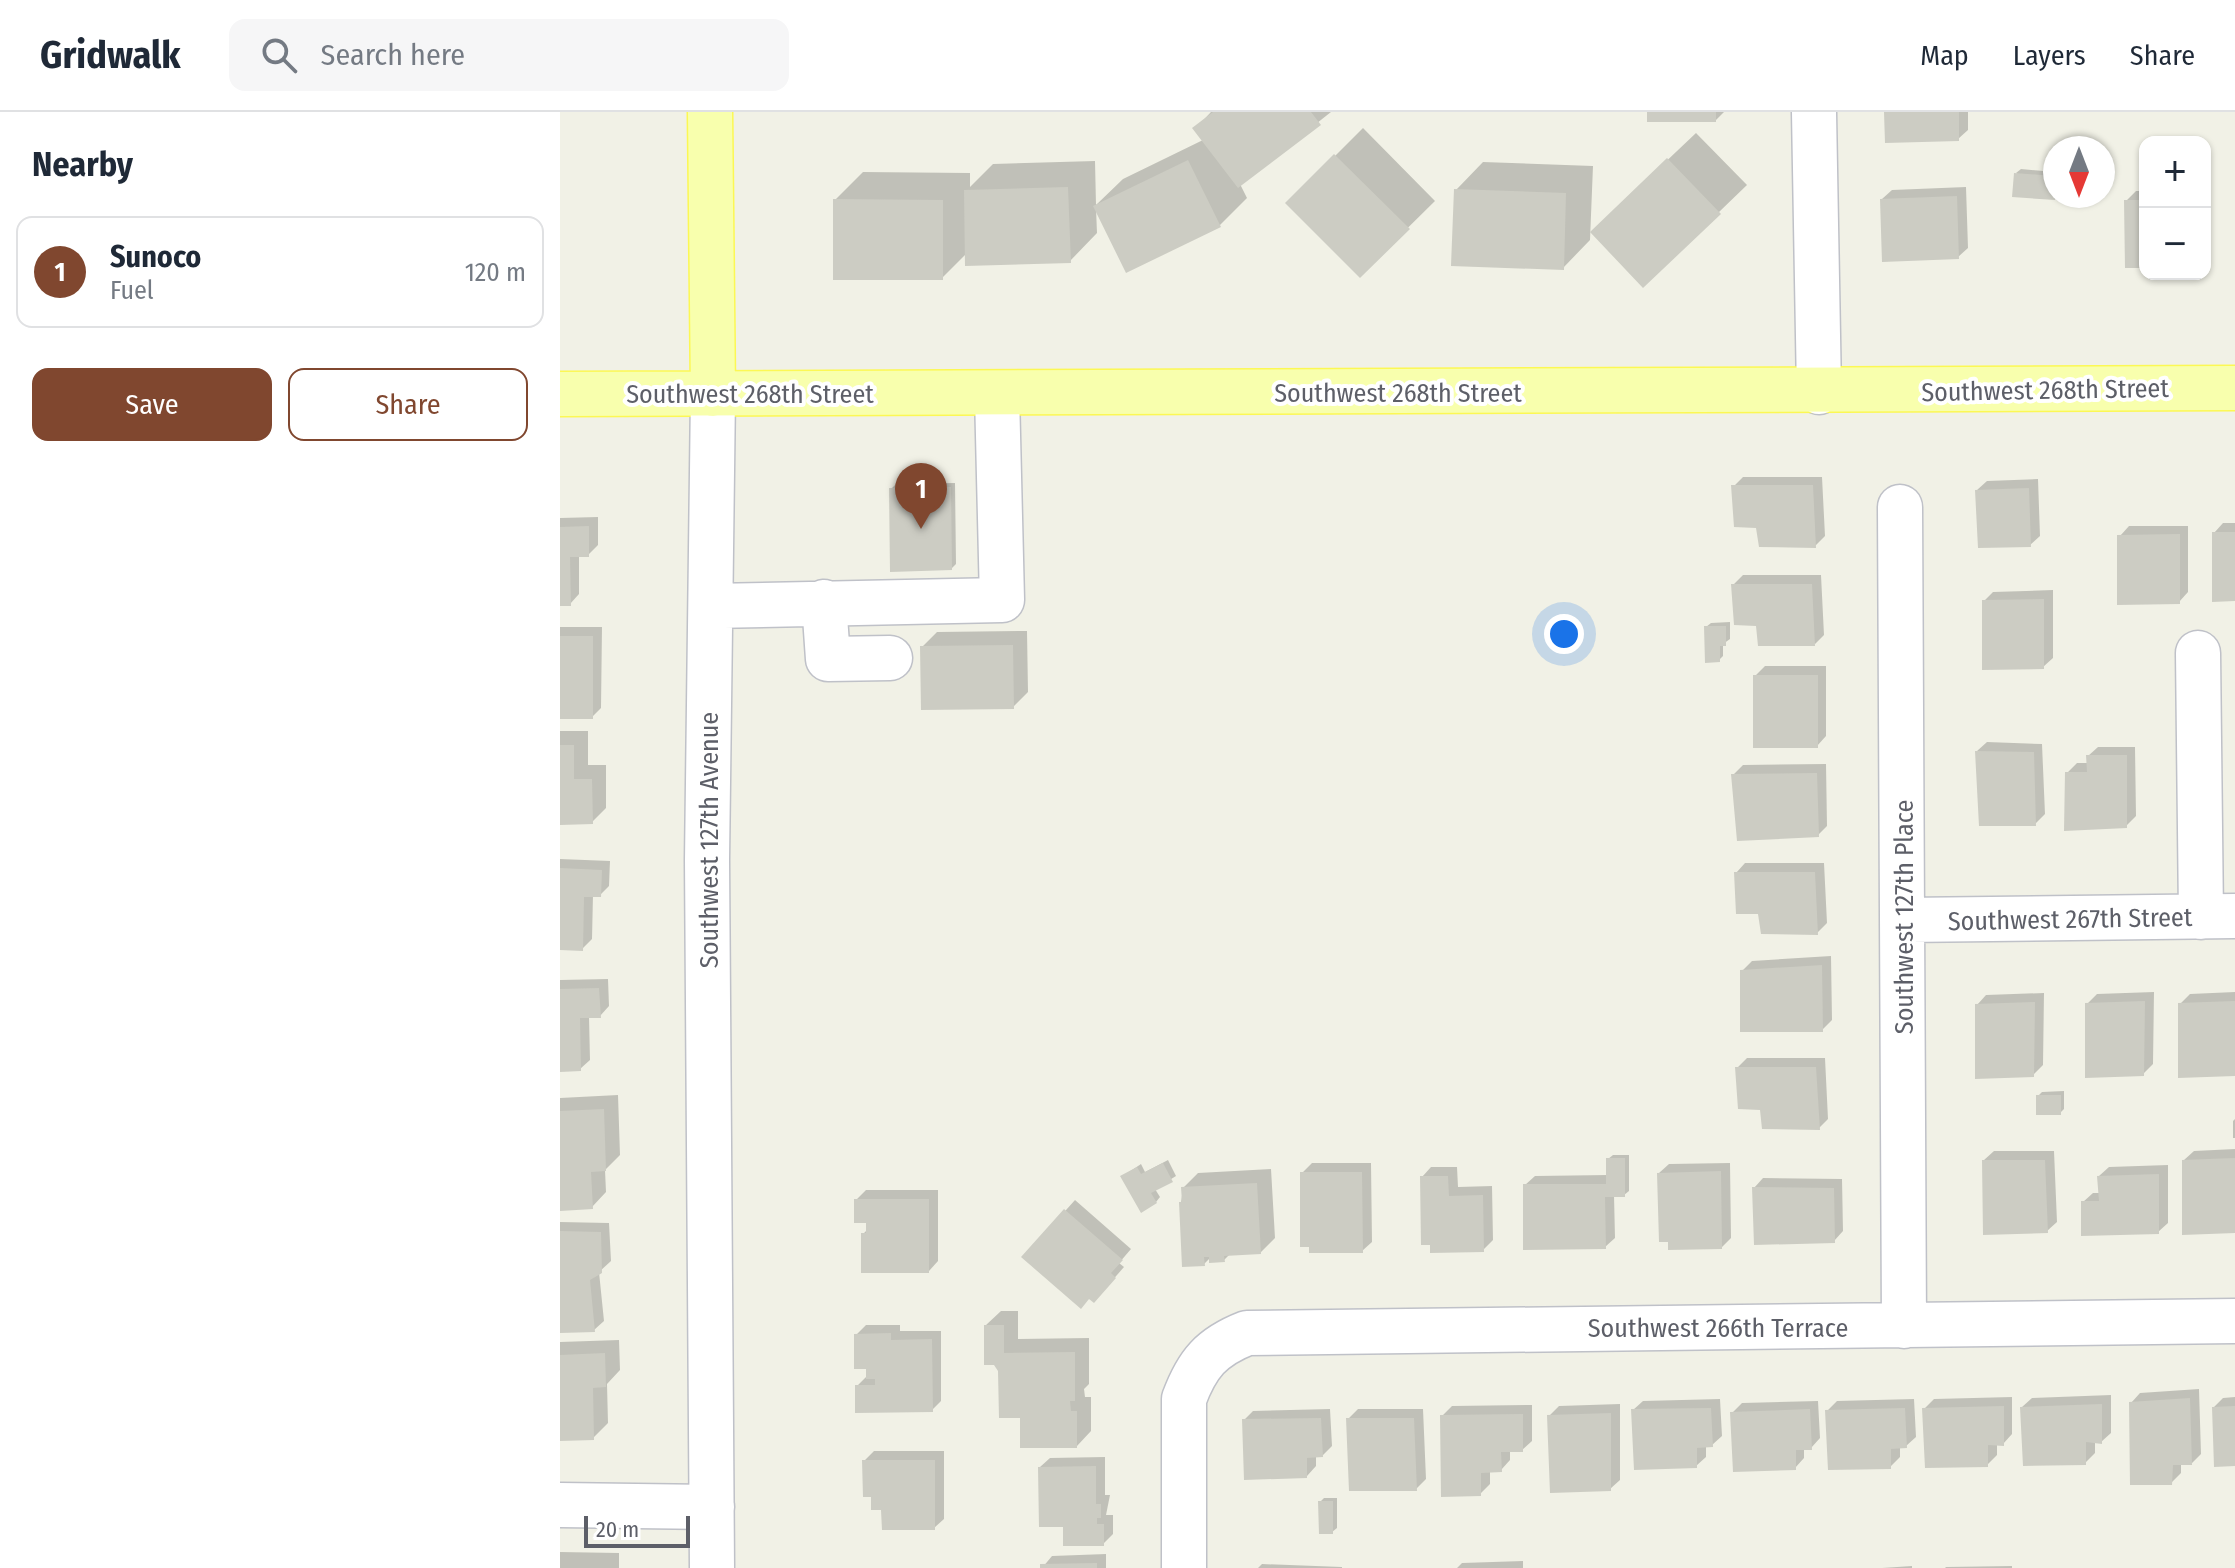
<!DOCTYPE html>
<html lang="en">
<head>
<meta charset="utf-8">
<style>
	:root { --surface:#fff; --page:#f6f6f7; --text:#1f2937; --muted:#747a83; --line:#e0e1e3; --accent:#80472f }
	body { margin:0; font-family:"Fira Sans Condensed",sans-serif; background:var(--page); color:var(--text) }
	.controls { position:absolute; right:24px; top:24px; display:grid; overflow:hidden; border-radius:16px; box-shadow:0 2px 6px #0004 }
	.controls button { width:72px; height:72px; display:grid; place-items:center; padding:0; border:0; border-bottom:2px solid var(--line); background:var(--surface); color:var(--text); font:40px sans-serif }
	.compass { position:absolute; left:1483px; top:24px; width:72px; height:72px; border-radius:50%; background:var(--surface); box-shadow:0 2px 6px #0004; rotate:180deg }
	.scale { position:absolute; left:24px; bottom:20px; width:106px; box-sizing:border-box; padding-left:8px; border:4px solid #5d5f68; border-top:0; font-size:22px; line-height:28px; white-space:nowrap; color:#5d5f68; -webkit-text-stroke:6px #fff; paint-order:stroke }
	.you { position:absolute; left:1004px; top:522px; width:28px; height:28px; margin:-20px; border:6px solid #fff; border-radius:50%; background:#1a73e8; box-shadow:0 0 0 12px #1a73e833 }
	.badge { display:grid; place-items:center; width:52px; height:52px; border-radius:50%; background:var(--accent); color:#fff; font-size:26px; font-weight:700 }
	.pin { position:absolute; translate:-50% -66px; filter:drop-shadow(0 2px 4px #0008) }
	.pin::after { content:''; position:absolute; top:42px; width:28px; height:24px; background:inherit; clip-path:polygon(0 0,100% 0,50% 100%) }
	.list { margin:0; padding:0; list-style:none }
	h2 { display:flex; justify-content:space-between; align-items:center; height:104px; margin:0; padding:0 32px; font-size:34px }
	h2 small { font-size:26px; font-weight:400; color:var(--muted) }
	.list li { display:grid; grid-template-columns:52px 1fr auto; gap:24px; align-items:center; box-sizing:border-box; height:112px; margin:0 16px 16px; padding:0 16px; border:2px solid var(--line); border-radius:16px }
	.list b { display:block; font-size:30px; white-space:nowrap }
	.list p { margin:0; font-size:26px; white-space:nowrap; color:var(--muted) }
	.list em { font-size:26px; font-style:normal; color:var(--muted) }
	.actions { display:flex; gap:16px; padding:24px 32px }
	.actions a { flex:1; padding:18px 0; border:2px solid var(--accent); border-radius:16px; text-align:center; font-size:28px; color:var(--accent) }
	.actions .main { background:var(--accent); color:#fff }
	.icon { flex:none; width:44px; height:44px; fill:none; stroke:currentColor; stroke-width:2; stroke-linecap:round; stroke-linejoin:round }
	.map { position:relative; flex:none; width:1675px; height:1456px; overflow:hidden }
	header { display:flex; align-items:center; gap:48px; box-sizing:border-box; height:112px; padding:0 40px; background:var(--surface); border-bottom:2px solid var(--line) }
	header strong { font-size:38px }
	nav { display:flex; gap:44px; margin-inline-start:auto; font-size:28px }
	.search { width:560px; height:72px; background:var(--page); display:flex; align-items:center; gap:20px; box-sizing:border-box; padding:0 28px; border-radius:16px; color:var(--muted); font-size:30px }
	main { display:flex }
	aside { flex:1; background:var(--surface) }
	.map>svg:first-child { display:block }
	.shadow { fill:#0003 }
	.building { fill:#ccccc3 }
	.lines { fill:none; stroke-linecap:round; stroke-linejoin:round }
	.minor-casing { stroke:#bfc1c8; stroke-width:47 }
	.major-casing { stroke:#fcf854; stroke-width:47 }
	.minor { stroke:#fff; stroke-width:44 }
	.major { stroke:#f8ffad; stroke-width:44 }
	.labels { text-anchor:middle; stroke-width:8; stroke-linejoin:round; paint-order:stroke }
	.street-label { font-size:26px; fill:#5d5f68; stroke:#fff }
</style>
</head>
<body>
<header>
<strong>Gridwalk</strong>
<div class="search"><svg class="icon" aria-label="search" viewBox="0 0 24 24"><circle cx="10" cy="10" r="6"/><path d="M15 15l6 6"/></svg>Search here</div>
<nav><a>Map</a><a>Layers</a><a>Share</a></nav>
</header>
<main>
<aside>
<h2>Nearby<small></small></h2>
<ul class="list">
<li><span class="badge">1</span><div><b>Sunoco</b><p>Fuel</p></div><em>120 m</em></li>
</ul>
<div class="actions"><a class="main">Save</a><a>Share</a></div>
</aside>
<div class="map">
<svg width="1675" height="1456" viewBox="0 0 1675 1456">
	<rect width="100%" height="100%" fill="#f1f1e6"/>
	<!-- shadow -->
	<path class="shadow" d="M651 0H771L680 72 687 86 660 113 536 96 537 121 510 149 407 141 382 166 275 88 303 60 410 61V75L433 52 535 49 536 93 563 67 643 28 635 17Z
		M1089 0H1164L1156 8Z
		M1326 0H1408V18L1398 27Z
		M803 16 875 89 800 163 728 91Z
		M1136 21 1187 73 1159 100 1060 93Z
		M923 50 1033 54 1030 128 1003 156 896 78Z
		M1461 57 1495 60 1496 84 1494 86 1456 61Z
		M1406 75 1408 136 1398 145 1322 87 1332 78Z
		M1576 79H1585V154L1566 89Z
		M1183 365H1262L1265 424 1255 434 1174 374Z
		M1478 367 1480 424 1470 433 1417 378 1427 369Z
		M395 371 396 452 392 456 331 377 336 372Z
		M38 405V433L28 443H19V482L10 492H0V406Z
		M1663 411H1675V487L1654 421Z
		M1569 414H1628V480L1619 490 1560 424Z
		M1183 463H1261L1264 523 1255 532 1173 473Z
		M1493 478V546L1483 555 1424 489 1433 480Z
		M1170 510V527L1163 532V544L1159 548 1146 515 1151 511Z
		M0 515H42L41 596 32 605H0Z
		M467 519 468 580 453 595 362 535 377 520Z
		M1205 554H1266V624L1257 634 1195 564Z
		M0 619H28V653H46V696L32 710 0 711Z
		M1427 630 1482 632 1485 702 1475 712 1417 639Z
		M1538 635H1575L1576 704 1566 714 1507 661 1517 651H1528V644Z
		M1266 652 1267 714 1258 723 1174 662 1183 653Z
		M0 747 50 749 49 774 40 783H33L32 827 22 837 0 836Z
		M1185 751H1264L1267 811 1257 821 1200 801 1176 761Z
		M1271 844 1272 908 1262 918 1182 859 1192 849Z
		M48 867 49 894 40 904H29L30 948 20 957 0 958V868Z
		M1594 880 1593 952 1583 962 1527 892 1537 882Z
		M1675 880V962L1620 892 1630 882Z
		M1484 881 1483 953 1473 963 1417 893 1426 883Z
		M1187 946H1265L1268 1007 1259 1016 1202 996 1177 956Z
		M1504 979V997L1500 1001 1478 984 1482 980Z
		M58 983 60 1043 45 1058 46 1080 32 1095 0 1097V986Z
		M1675 1007V1026H1673V1009Z
		M1675 1037V1119L1624 1048 1634 1039Z
		M1434 1039H1494L1497 1110 1487 1119 1424 1048Z
		M1053 1043H1069V1079L1064 1083H1054L1055 1126 1045 1135 965 1073 975 1064 1048 1063V1047Z
		M608 1048 616 1064 595 1077 600 1085 596 1090 563 1064 581 1052 585 1060Z
		M752 1051H811L812 1130 802 1139 751 1133 742 1061Z
		M1170 1051 1171 1126 1162 1135 1099 1061 1109 1052Z
		M1608 1053V1111L1598 1120 1523 1090 1533 1081H1540L1539 1064 1549 1055Z
		M871 1055H897L898 1075 932 1074 933 1128 923 1138 862 1065Z
		M711 1057 715 1126 700 1141 670 1142 664 1148 651 1145 644 1152 621 1091 623 1076 638 1061Z
		M1203 1066 1282 1067 1283 1119 1274 1129 1194 1076Z
		M306 1078H378V1149L369 1159 303 1122 308 1117V1109L296 1088Z
		M515 1088 571 1137 559 1151 564 1155 543 1179 464 1145Z
		M0 1110 49 1111 51 1149 39 1160 44 1209 34 1218 0 1219Z
		M441 1199H458V1227L529 1226V1272L524 1277 525 1285H531V1319L517 1334 462 1304 435 1251 426 1213Z
		M306 1213H340V1219H381V1289L372 1298 297 1274 308 1263 296 1223Z
		M59 1228 60 1258 47 1272 48 1311 33 1326 0 1327V1230Z
		M1639 1277 1641 1342 1632 1351H1621V1361L1611 1371 1571 1291 1580 1281Z
		M1551 1283V1321L1541 1330 1535 1329V1341L1525 1351 1462 1295 1472 1286Z
		M1452 1285V1322L1443 1332H1437V1343L1427 1353 1364 1297 1374 1287Z
		M1675 1285V1352L1654 1295 1663 1286Z
		M1160 1287 1162 1324 1152 1333 1146 1334V1345L1136 1354 1073 1298 1083 1289Z
		M1354 1287 1356 1325 1346 1334 1340 1335V1345L1330 1355 1267 1299 1277 1289Z
		M1258 1289 1260 1326 1251 1336H1244V1346L1235 1356 1172 1301 1182 1291Z
		M1060 1292V1368L1050 1377 989 1304 999 1294Z
		M972 1293V1329L962 1338H950V1348L941 1358 930 1359V1372L920 1382 882 1304 892 1294Z
		M770 1297 772 1334 763 1343H756V1354L747 1364 684 1308 693 1299Z
		M798 1297H863L866 1367 856 1377 788 1307Z
		M314 1339H384V1407L374 1416 323 1396 313 1383 304 1349Z
		M545 1345V1383H550L546 1403H553V1422L543 1432 504 1413 480 1355 490 1346Z
		M764 1386H777V1416L772 1420 760 1390Z
		M0 1440 59 1441V1456H0Z
		M546 1442V1456H482L492 1444Z
		M963 1449V1456H897L902 1451Z
		M702 1452 782 1455V1456H698Z
		M1352 1454V1456H1322Z
		M1452 1454V1456H1385L1386 1455Z"/>
	<!-- building -->
	<path class="building" d="M653 0H751L761 13 678 76 632 16Z
		M1087 0H1156V10H1087Z
		M1324 0H1399V29L1325 31Z
		M774 42 850 117 800 166 725 91Z
		M1107 46 1161 102 1083 176 1030 120Z
		M628 48 661 115 566 161 533 94Z
		M1454 61 1495 64V88L1452 85Z
		M508 75 511 151 405 154 404 78Z
		M894 77 1006 81 1004 158 891 154Z
		M1397 84 1399 147 1322 150 1320 87Z
		M273 87 383 88V168H273Z
		M1564 88H1585V156H1565Z
		M1171 373H1253L1256 436 1199 435 1196 416 1174 415Z
		M391 375 392 458 330 460 329 376Z
		M1469 376 1471 435 1418 436 1415 378Z
		M29 414V445H10L11 494H0V415Z
		M1652 420H1675V489L1652 490Z
		M1620 422V492L1557 493V423Z
		M1171 472H1252L1255 534H1198L1196 514 1174 513Z
		M1484 487V557L1422 558V488Z
		M1144 514H1166V534H1160V550L1145 551Z
		M0 524H33V607H0Z
		M453 533 454 597 361 598 360 534Z
		M1193 563H1258V636H1193Z
		M0 633H14V667H32L33 712 0 713Z
		M1415 639 1474 640 1476 714H1419Z
		M1526 643H1567V716L1504 719 1505 660H1527Z
		M1257 661 1259 725 1177 729 1171 662Z
		M0 756 42 758 41 785H24L23 839 0 838Z
		M1174 760H1255L1258 823 1201 822 1198 802H1176Z
		M1262 853 1263 920H1180V858Z
		M39 876 41 906H20L21 959 0 960V877Z
		M1585 889 1584 964 1525 966V891Z
		M1675 889V964L1618 966V891Z
		M1475 890 1474 965 1415 967V892Z
		M1175 955H1256L1260 1018 1202 1017 1200 998 1178 997Z
		M1476 983H1501V1003H1476Z
		M44 997 46 1059 31 1060 33 1097 0 1099V999Z
		M1046 1046H1065V1085H1045L1046 1137 963 1138V1072H1046Z
		M1675 1046V1121L1622 1123V1048Z
		M1422 1048H1485L1488 1121 1423 1123Z
		M603 1051 613 1070 591 1081 597 1091 581 1101 560 1064 577 1055 581 1062Z
		M1161 1059 1162 1137 1108 1138V1130H1099L1097 1061Z
		M740 1060H802L803 1141H749V1135H740Z
		M1599 1062V1122L1521 1124V1089H1539L1537 1064Z
		M860 1064H888L889 1084 923 1083 924 1140 870 1141V1133H861Z
		M697 1071 701 1142 664 1144 665 1150 649 1151V1145H644L645 1154 622 1155 619 1090H622L621 1075Z
		M1192 1075 1274 1076 1275 1131 1194 1133Z
		M294 1087H369V1161H301V1121H306V1111H294Z
		M504 1097 563 1148 551 1161 556 1166 534 1191 529 1187 521 1197 461 1145Z
		M0 1119 41 1120 42 1161 30 1168 35 1220 0 1221Z
		M424 1213H444V1241L515 1240V1289H510L511 1299H517V1336H460V1306H439L438 1259 434 1253H424Z
		M331 1221V1228L372 1227 373 1300 295 1301V1273H315V1267H306V1257H294V1222Z
		M45 1241 46 1275 33 1276 34 1328 0 1329V1243Z
		M1630 1286 1632 1353H1613L1612 1373H1570L1569 1290Z
		M1542 1292V1332L1526 1330V1353L1463 1354 1460 1295Z
		M1444 1294V1334L1428 1333V1355L1365 1356 1362 1296Z
		M1675 1294V1354L1654 1355 1652 1295Z
		M1151 1296 1153 1335 1137 1336V1356L1074 1358 1071 1297Z
		M1345 1296 1347 1336 1331 1337V1357L1268 1358 1265 1298Z
		M1250 1297 1252 1338H1236V1358L1173 1360 1170 1300Z
		M1051 1301V1379L990 1381 987 1303Z
		M963 1302V1340H941L942 1360 921 1361V1384L881 1385 880 1303Z
		M761 1306 763 1345 747 1346V1366L684 1368 682 1307Z
		M786 1306H854L857 1379H789Z
		M302 1348H375V1418H322L321 1398H311V1385H303Z
		M536 1354V1392H541V1406H537V1412H544V1434H503V1415H479L478 1355Z
		M758 1389H773V1422H759Z
		M537 1451V1456H480V1452Z"/>
	<g class="lines">
		<!-- minor casing -->
		<g class="minor-casing">
			<path id="minor" d="M1254 0 1259 280
				M1340 395 1344 1214
				M264 490 268 547 330 546
				M151 494 442 488 437 282
				M1638 541 1641 805
				M1345 808 1675 804
				M0 1393 152 1395
				M152 1456 147 748 153 282
				M624 1456V1287C637 1252 651 1235 687 1221L1675 1209"/>
		</g>
		<!-- major casing -->
		<g class="major-casing">
			<path id="major" d="M150 0 153 282
				M0 282 1675 276"/>
		</g>
		<!-- minor -->
		<use href="#minor" class="minor"/>
		<!-- major -->
		<use href="#major" class="major"/>
	</g>
	<g class="labels">
		<!-- street labels -->
		<g class="street-label">
			<text transform="translate(1485 278) rotate(-1)" y="9">Southwest 268th Street</text>
			<text x="838" y="290">Southwest 268th Street</text>
			<text x="190" y="291">Southwest 268th Street</text>
			<text transform="translate(149 728) rotate(-90)" y="9">Southwest 127th Avenue</text>
			<text transform="translate(1344 805) rotate(-90)" y="9">Southwest 127th Place</text>
			<text transform="translate(1510 807) rotate(-1)" y="9">Southwest 267th Street</text>
			<text x="1158" y="1225">Southwest 266th Terrace</text>
		</g>
	</g>
</svg>
<div class="controls">
<button>+</button>
<button>−</button>
</div>
<svg class="compass" viewBox="-18 -18 36 36"><path d="M0-13l5 13h-10z" fill="#e53935"/><path d="M0 13l5-13h-10z" fill="#747a83"/></svg>
<div class="scale">20 m</div>
<div class="you"></div>
<div class="pin badge" style="left:361px;top:417px">1</div>
</div>
</main>
</body>
</html>
